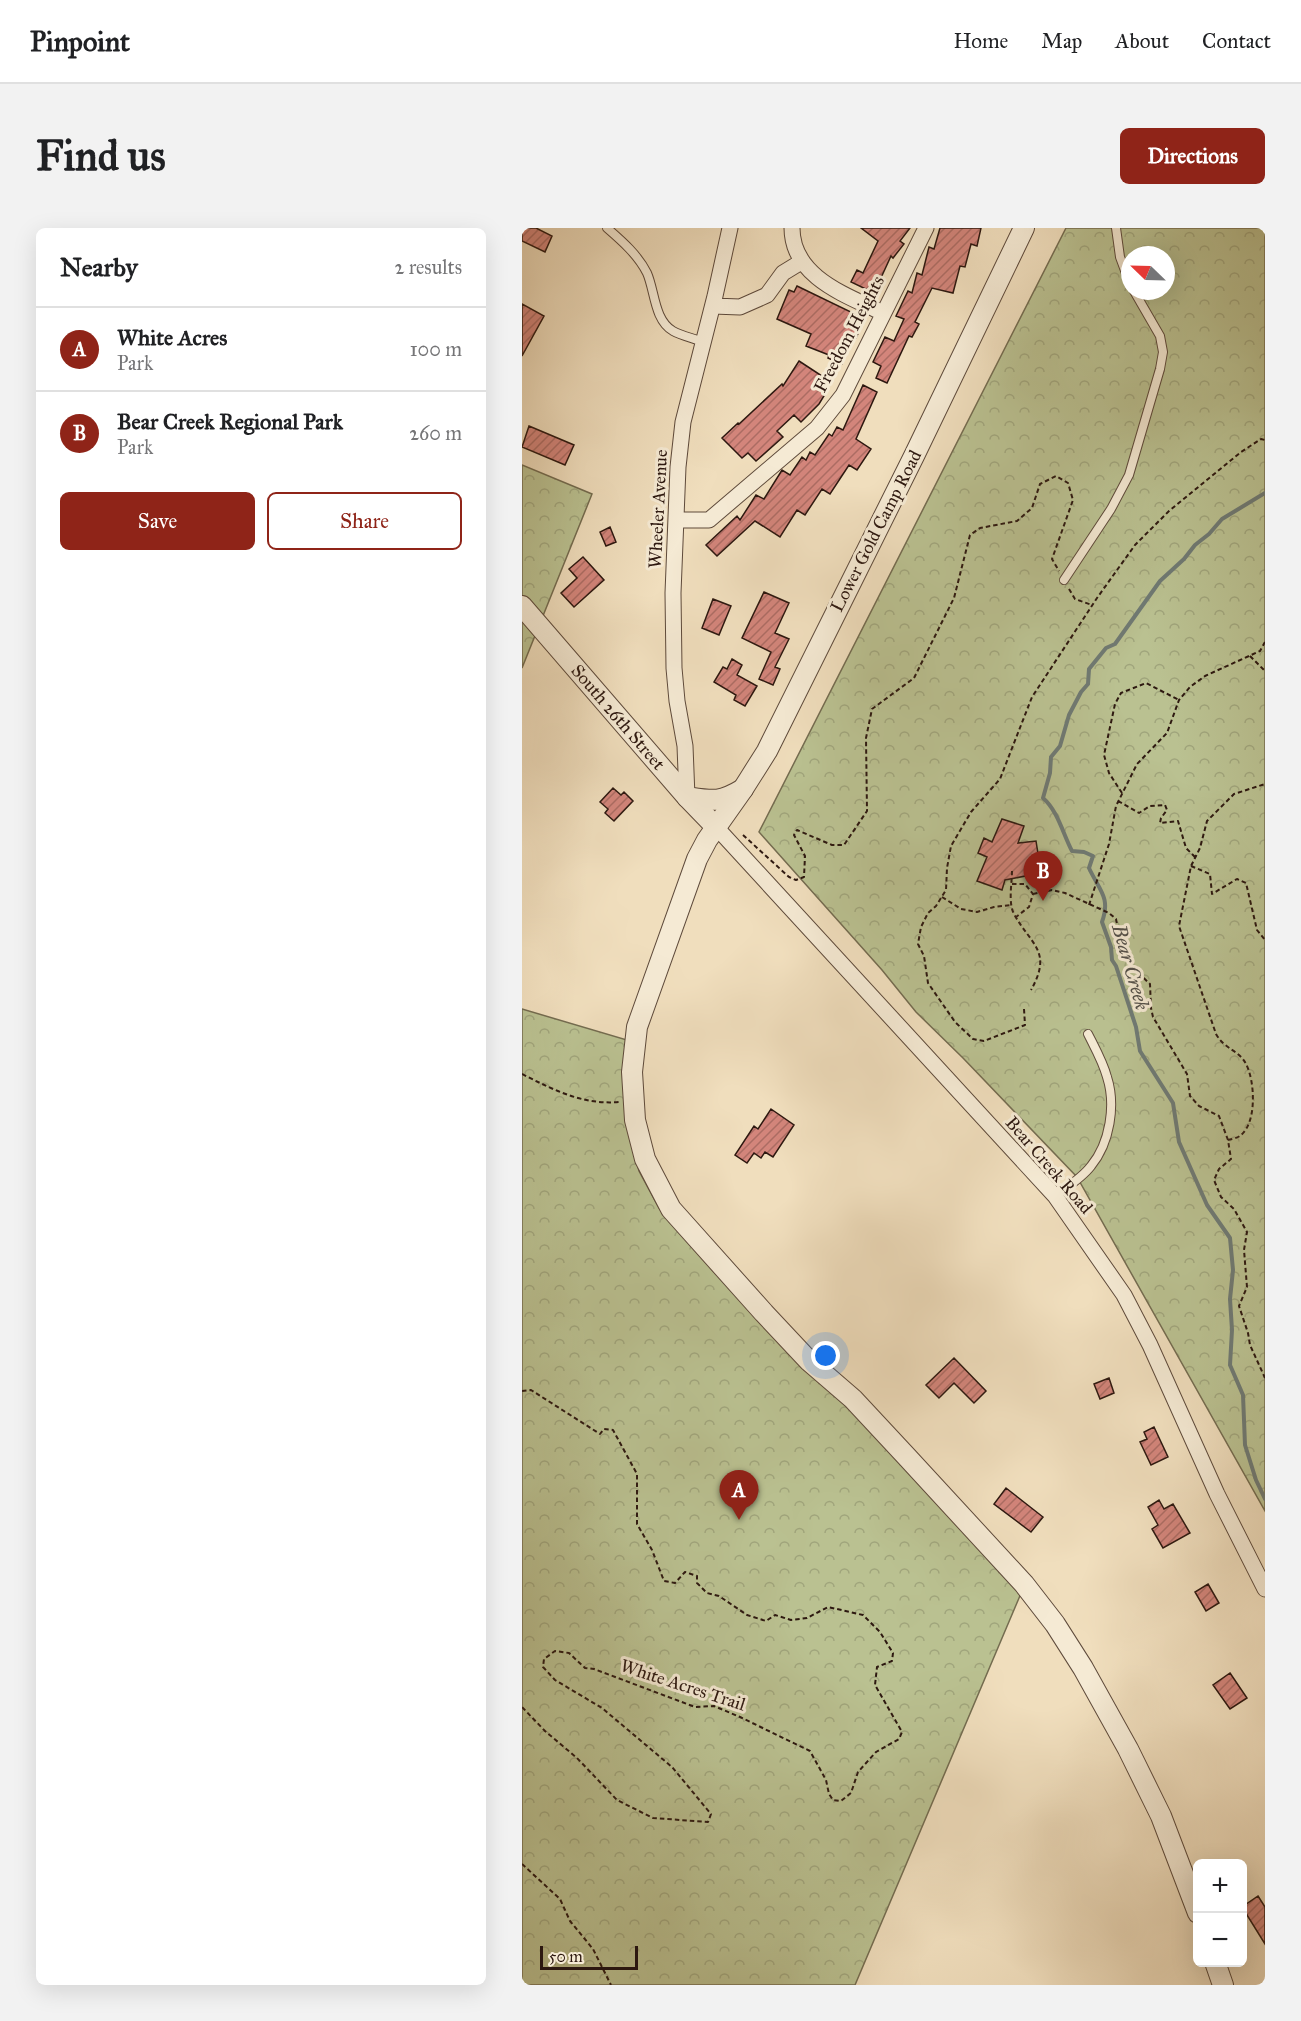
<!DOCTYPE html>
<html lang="en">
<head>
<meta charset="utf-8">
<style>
	:root { --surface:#fff; --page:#f2f2f2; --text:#202124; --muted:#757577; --line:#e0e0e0; --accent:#8f2418 }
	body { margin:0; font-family:"IM FELL Great Primer",serif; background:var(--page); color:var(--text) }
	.controls { position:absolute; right:18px; bottom:18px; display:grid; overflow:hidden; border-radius:9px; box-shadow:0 6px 24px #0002 }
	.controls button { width:54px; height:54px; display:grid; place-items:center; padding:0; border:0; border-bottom:2px solid var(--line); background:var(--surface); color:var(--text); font:30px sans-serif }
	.compass { position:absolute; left:599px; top:18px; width:54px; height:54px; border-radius:50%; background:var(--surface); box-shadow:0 6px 24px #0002; rotate:293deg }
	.scale { position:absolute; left:18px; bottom:15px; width:98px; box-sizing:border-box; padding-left:6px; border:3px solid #2d1810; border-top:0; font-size:16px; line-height:21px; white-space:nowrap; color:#2d1810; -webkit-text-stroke:4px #f5ead4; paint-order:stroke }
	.you { position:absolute; left:304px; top:1128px; width:21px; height:21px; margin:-15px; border:4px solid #fff; border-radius:50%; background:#1a73e8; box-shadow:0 0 0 9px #1a73e833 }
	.badge { display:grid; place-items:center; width:39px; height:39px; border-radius:50%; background:var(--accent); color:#fff; font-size:20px; font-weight:700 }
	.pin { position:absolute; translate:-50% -50px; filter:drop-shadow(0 2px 3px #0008) }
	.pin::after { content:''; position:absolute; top:32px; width:21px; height:18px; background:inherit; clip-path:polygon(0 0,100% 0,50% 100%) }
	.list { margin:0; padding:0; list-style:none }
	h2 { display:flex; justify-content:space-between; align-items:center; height:78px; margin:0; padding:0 24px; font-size:26px }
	h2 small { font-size:20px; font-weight:400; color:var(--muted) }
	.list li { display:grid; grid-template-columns:39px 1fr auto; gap:18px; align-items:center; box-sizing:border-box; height:84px; padding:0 24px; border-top:2px solid var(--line) }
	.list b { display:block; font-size:22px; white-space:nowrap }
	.list p { margin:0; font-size:20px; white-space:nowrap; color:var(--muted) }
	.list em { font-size:20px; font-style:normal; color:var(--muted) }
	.actions { display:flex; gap:12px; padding:18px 24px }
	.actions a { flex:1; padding:14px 0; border:2px solid var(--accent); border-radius:9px; text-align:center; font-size:21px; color:var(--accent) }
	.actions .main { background:var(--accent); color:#fff }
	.map { position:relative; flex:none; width:743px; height:1757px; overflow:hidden; border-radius:9px }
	header { display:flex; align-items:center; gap:36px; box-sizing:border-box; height:84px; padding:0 30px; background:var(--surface); border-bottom:2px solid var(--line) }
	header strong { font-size:28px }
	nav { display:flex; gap:33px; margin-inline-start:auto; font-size:21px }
	.intro { display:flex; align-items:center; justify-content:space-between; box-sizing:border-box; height:144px; padding:0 36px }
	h1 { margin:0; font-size:42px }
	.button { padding:15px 27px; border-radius:9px; background:var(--accent); color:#fff; font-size:21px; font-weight:700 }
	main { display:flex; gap:36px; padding:0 36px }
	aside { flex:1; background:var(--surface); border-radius:9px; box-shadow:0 6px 24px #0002 }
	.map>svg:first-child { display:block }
	.forest { fill:url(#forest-crowns); stroke:#746c50; stroke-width:1.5; fill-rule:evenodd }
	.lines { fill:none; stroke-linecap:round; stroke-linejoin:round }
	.stream { stroke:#6f7a74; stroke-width:4 }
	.building { fill:url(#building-hatch); stroke:#2d1810; stroke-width:1.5 }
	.service-casing { stroke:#5e4a3b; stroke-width:10 }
	.minor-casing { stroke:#5e4a3b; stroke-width:17 }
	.tertiary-casing { stroke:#5e4a3b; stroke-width:22 }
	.path { stroke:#2d1810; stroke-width:2; stroke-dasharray:4.5 3; stroke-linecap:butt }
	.service { stroke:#f5ead4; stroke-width:8 }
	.minor { stroke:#f5ead4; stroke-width:15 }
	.tertiary { stroke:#f5ead4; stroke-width:20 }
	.labels { text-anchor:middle; stroke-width:6; stroke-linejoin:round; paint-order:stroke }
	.street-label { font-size:18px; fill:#2d1810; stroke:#f5ead4 }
	.water-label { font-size:20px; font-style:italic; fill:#54514a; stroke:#f5ead4 }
</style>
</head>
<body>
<header>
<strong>Pinpoint</strong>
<nav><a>Home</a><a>Map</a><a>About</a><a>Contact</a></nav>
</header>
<div class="intro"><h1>Find us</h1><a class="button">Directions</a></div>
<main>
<aside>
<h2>Nearby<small>2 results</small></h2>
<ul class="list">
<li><span class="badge">A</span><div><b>White Acres</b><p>Park</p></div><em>100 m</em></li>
<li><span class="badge">B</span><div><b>Bear Creek Regional Park</b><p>Park</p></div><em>260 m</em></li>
</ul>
<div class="actions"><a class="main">Save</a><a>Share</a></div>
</aside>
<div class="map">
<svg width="743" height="1757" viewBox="0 0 743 1757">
	<defs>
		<pattern id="forest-crowns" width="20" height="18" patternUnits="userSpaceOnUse" patternTransform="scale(1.5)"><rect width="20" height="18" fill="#bac191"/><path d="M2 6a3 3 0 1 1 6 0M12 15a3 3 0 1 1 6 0" fill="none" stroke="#a0a57c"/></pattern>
		<pattern id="building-hatch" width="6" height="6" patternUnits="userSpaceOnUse" patternTransform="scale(1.5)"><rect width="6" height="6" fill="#d3857b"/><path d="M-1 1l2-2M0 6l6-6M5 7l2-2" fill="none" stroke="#ac6c63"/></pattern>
	</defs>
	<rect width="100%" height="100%" fill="#f0debd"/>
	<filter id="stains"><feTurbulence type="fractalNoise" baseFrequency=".00333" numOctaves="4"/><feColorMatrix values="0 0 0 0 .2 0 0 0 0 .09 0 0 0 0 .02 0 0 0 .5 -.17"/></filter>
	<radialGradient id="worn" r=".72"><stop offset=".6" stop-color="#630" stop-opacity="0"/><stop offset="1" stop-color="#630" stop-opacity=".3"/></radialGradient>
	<!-- forest -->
	<path class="forest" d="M544 0H743V1283L555 949 441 830 394 784 360 742 237 604ZM608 27H644V63H608Z
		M0 237 70 266 0 440Z
		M0 781 105 812 111 919 117 943 137 980 194 1046 272 1126 333 1185 500 1363 333 1757H0Z"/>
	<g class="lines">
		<!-- stream -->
		<path class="stream" d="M743 265 700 291 687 306 673 317 662 331 638 353 593 416 584 420 567 441 566 456 559 464 547 487 538 518 529 529 528 545 521 570C536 583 541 606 550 623L562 624 571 628 567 640C577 662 589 669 580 694L589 719 590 732 594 738 614 799 618 823 651 875 657 914 685 977 708 1010 711 1042 708 1071 710 1102 708 1137 721 1167 723 1217 734 1252 743 1271"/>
	</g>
	<!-- building -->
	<path class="building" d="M0 0H14L30 8 23 24 0 13Z
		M339 0H388L378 13 382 16 371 30 369 28 352 65 329 54 335 42 341 45 356 13Z
		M418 0H459L455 18 449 16 443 39 438 38 431 65 410 60 393 94 397 96 390 109 387 108 365 155 354 150 359 138 351 134 363 109 372 113 382 91 374 88 386 63 390 65 395 45 400 47 407 19 412 21Z
		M275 58 331 85 327 94 339 99 334 110 331 109 320 136 306 130 307 127 284 118 289 106 255 91 267 62 272 64Z
		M0 76 22 88 0 128Z
		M277 133 300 148 295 156 305 163 297 176 279 194 272 187 255 203 261 209 234 233 226 225 220 230 200 210 216 195 217 196 260 156 261 158Z
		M341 157 355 164 334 211 349 221 335 242 327 237 308 266 300 261 283 287 275 282 258 309 233 293 195 328 184 317 215 288 218 292 234 267 242 271 260 242 268 247 280 229 284 232 288 224 293 227 307 206 310 208 315 199 321 202Z
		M7 198 52 217 43 237 0 219Z
		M88 299 94 314 84 318 78 304Z
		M61 329 82 352 52 379 39 365 55 350 47 341Z
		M242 364 267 375 253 405 267 411 253 439 258 441 251 457 237 451 249 424 220 410Z
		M191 371 209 378 197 407 180 400Z
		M210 431 220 437 215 447 235 458 223 478 212 472 214 467 192 454 201 439 205 441Z
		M91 560 99 567 102 564 111 573 92 593 83 585 86 581 78 574Z
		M480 591 502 598 496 615 514 613 519 645 483 652 480 662 455 653 465 629 456 625 462 610 470 614Z
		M249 881 272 897 251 929 243 924 239 930 232 925 225 935 213 927 232 898 236 901Z
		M432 1130 464 1163 452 1175 432 1155 417 1170 404 1157Z
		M587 1150 592 1165 578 1171 572 1156Z
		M632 1199 646 1229 629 1237 618 1214 625 1211 622 1204Z
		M484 1260 521 1289 509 1304 472 1276Z
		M637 1272 642 1281 651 1276 668 1305 641 1320 630 1301 636 1297 626 1279Z
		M686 1356 697 1375 684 1383 673 1364Z
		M708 1445 725 1470 708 1481 691 1457Z
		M736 1668 743 1679V1716L720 1679Z"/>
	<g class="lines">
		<!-- service casing -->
		<g class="service-casing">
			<path id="service" d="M85 0C100 13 116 27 125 45 133 63 132 92 151 103 160 108 171 110 181 114
				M594 0 598 29 608 56
				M542 352 589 281 607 247 638 141 641 124 638 108 612 63
				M533 968C545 959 560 950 569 938 588 915 594 877 585 849 581 834 573 820 566 806"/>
		</g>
		<!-- minor casing -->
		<g class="minor-casing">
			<path id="minor" d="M270 0C270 49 324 67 361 85
				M191 78 218 79 245 67 261 45 279 34
				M154 292H187L295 200 321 167 404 0
				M165 569 163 518 155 473 152 440 151 365 156 239 161 194 193 68 208 0
				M194 599 533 968 602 1067 628 1117 695 1266 743 1361"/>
		</g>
		<!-- tertiary casing -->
		<g class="tertiary-casing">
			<g id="tertiary">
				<path d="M502 0 392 228 245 523 221 561 185 612 175 631 115 799 110 844 113 892 123 931 149 981 242 1085 287 1133 331 1171 385 1229 502 1356 533 1396 561 1440 606 1521 639 1588 676 1685"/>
				<path id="s1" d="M0 378 165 569 194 599"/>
				<path d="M165 569C191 573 198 575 221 561"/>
				<path d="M693 1734 701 1757"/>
			</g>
		</g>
		<!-- path -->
		<path class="path" d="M547 361 553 371 570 377
			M728 428 743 443
			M600 565 587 545 582 527 593 476 599 465 624 455 657 472
			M596 573 617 585 628 578 643 577 645 582 639 590 638 595 656 593 664 620 673 629
			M221 607 267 649 274 652 282 649 283 628 272 607 275 602 310 617H322L345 583 344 510 350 481 392 450 432 370 448 307 458 300 495 293 510 280 518 256 534 248 546 255 551 272 530 331 537 343
			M669 638 688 646 690 666 715 651 724 655 735 702 743 712
			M490 643C490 655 486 675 492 686 509 717 531 723 509 762
			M490 656H503L511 666 507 679 494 689
			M511 666 530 662 543 665 587 685 594 691 597 707 608 737 628 756 629 780 631 789 665 846 668 868 677 878 697 888 706 912 709 931 697 941 692 952 699 969 712 981 725 1004 722 1022 725 1059 717 1078 726 1105 728 1117 743 1150
			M420 669 439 681 455 684 472 679 490 677
			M567 677 587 616 594 578 615 536 645 505 657 472 668 459 683 448 738 423 743 414
			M502 781 503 797 462 813 451 811 433 794 406 755 402 728 396 716 399 699 406 685 414 678 424 662 425 640 429 618 449 584 478 551 510 469 575 370 613 317 647 283 719 224 739 211 743 212
			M0 846C32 862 60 877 97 874
			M706 912C710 911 716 910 719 907 735 894 733 853 724 836 717 822 703 822 694 806L657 698 669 638 678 620 685 593 712 566 743 556
			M0 1163 9 1162 78 1206 82 1201 91 1202 115 1246V1296L130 1322 142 1353 153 1355 163 1344 175 1348V1355L185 1365 197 1368 225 1387 244 1393 253 1387 269 1392 285 1390 306 1379 341 1387 358 1404 371 1425 370 1433 355 1439 353 1457 380 1504 377 1511 354 1524 336 1544 329 1565 319 1573 311 1572 307 1566 304 1552 288 1523 218 1489 192 1478 173 1479 72 1441 63 1440 47 1425 33 1423 22 1431 21 1439 33 1452 80 1480 150 1539 189 1586 186 1594 131 1590 95 1572 55 1530 23 1503 0 1479
			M0 1636 38 1671 48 1693 71 1721 89 1757"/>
		<!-- service -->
		<use href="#service" class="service"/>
		<!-- minor -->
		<use href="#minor" class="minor"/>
		<!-- tertiary -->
		<use href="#tertiary" class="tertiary"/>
	</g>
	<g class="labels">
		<!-- street labels -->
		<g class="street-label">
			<text transform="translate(327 106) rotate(-62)" y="6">Freedom Heights</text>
			<text transform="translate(136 281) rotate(-87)" y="6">Wheeler Avenue</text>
			<text transform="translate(354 303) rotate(-63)" y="6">Lower Gold Camp Road</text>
			<text dy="6" stroke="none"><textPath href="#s1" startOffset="147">South 26th Street</textPath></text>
			<text transform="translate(527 937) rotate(49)" y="6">Bear Creek Road</text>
			<text transform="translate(161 1457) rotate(18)" y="6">White Acres Trail</text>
		</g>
		<!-- water labels -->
		<g class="water-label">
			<text transform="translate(609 739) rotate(74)" y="7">Bear Creek</text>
		</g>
	</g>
	<rect width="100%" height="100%" filter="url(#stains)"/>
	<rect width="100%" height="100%" fill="url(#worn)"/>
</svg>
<div class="controls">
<button>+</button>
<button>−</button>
</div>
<svg class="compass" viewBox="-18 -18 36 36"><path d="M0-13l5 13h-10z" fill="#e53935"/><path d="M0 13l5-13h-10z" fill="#757577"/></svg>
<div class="scale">50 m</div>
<div class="you"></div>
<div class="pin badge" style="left:217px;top:1292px">A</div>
<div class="pin badge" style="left:521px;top:673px">B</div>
</div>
</main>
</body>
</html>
